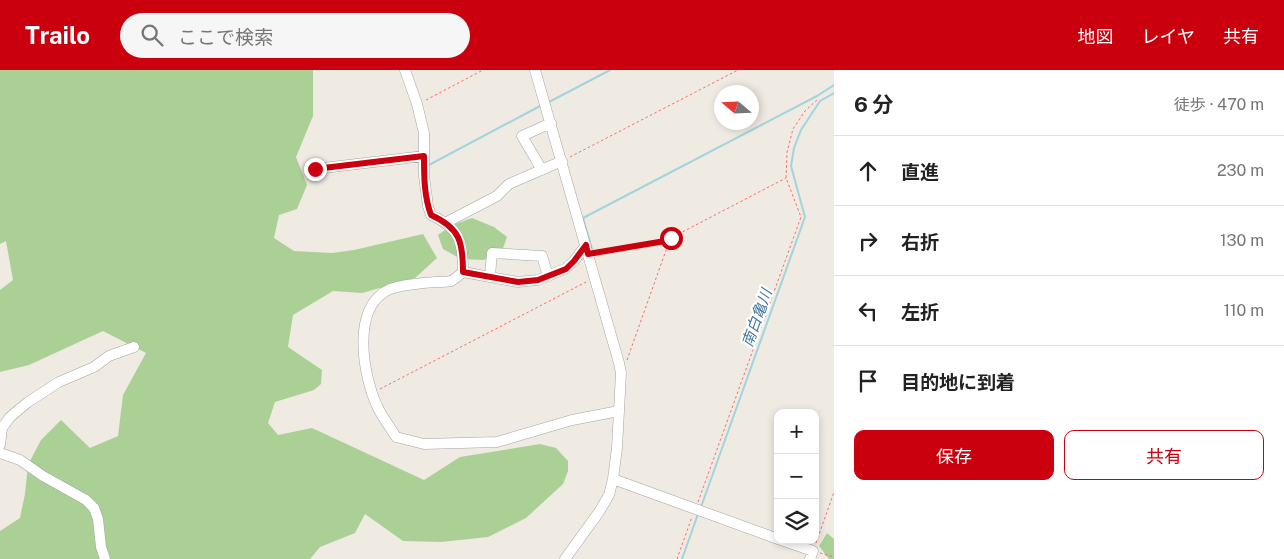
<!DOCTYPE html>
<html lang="ja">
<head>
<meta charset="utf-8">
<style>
	:root { --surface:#fff; --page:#f6f6f6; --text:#222; --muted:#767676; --line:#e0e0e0; --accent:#ca000e }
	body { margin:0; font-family:"Public Sans","Noto Sans JP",sans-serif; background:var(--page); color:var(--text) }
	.controls { position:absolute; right:15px; bottom:15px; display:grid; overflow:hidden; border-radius:10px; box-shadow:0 2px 8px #0003 }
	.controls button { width:45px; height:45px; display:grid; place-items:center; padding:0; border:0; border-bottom:1px solid var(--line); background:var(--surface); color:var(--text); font:25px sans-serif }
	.compass { position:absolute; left:714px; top:15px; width:45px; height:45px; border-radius:50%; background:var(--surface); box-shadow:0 2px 8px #0003; rotate:289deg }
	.stop { position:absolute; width:15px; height:15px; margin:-11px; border:4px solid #ca000e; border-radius:50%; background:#fff }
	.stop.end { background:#ca000e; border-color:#fff; box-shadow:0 1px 5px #0008 }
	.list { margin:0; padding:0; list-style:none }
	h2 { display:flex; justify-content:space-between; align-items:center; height:65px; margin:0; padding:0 20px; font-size:21px }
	h2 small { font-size:16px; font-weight:400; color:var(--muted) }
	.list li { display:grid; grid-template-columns:32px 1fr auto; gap:15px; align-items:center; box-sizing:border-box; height:70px; padding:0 20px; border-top:1px solid var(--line) }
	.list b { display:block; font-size:19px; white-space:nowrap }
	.list em { font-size:16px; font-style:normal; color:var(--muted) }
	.actions { display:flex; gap:10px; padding:15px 20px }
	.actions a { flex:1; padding:11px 0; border:1px solid var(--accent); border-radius:10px; text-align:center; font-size:18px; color:var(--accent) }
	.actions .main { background:var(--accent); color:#fff }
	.icon { flex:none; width:28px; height:28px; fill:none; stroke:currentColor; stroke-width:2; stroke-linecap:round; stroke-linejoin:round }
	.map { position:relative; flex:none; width:834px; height:489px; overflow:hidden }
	header { display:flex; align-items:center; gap:30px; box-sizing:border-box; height:70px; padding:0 25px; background:var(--accent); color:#fff }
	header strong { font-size:24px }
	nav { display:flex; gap:28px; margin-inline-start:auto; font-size:18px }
	.search { width:350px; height:45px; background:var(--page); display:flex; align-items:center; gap:12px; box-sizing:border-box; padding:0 18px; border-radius:28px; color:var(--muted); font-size:19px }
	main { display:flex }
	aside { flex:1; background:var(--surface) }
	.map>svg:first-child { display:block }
	.forest { fill:#abd096 }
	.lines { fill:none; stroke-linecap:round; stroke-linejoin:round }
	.stream { stroke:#a1d4de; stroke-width:2 }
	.minor-casing { stroke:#a4a4a4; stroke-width:11 }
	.path { stroke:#fe6964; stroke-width:1; stroke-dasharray:2.5 2.5; stroke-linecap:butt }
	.minor { stroke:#fff; stroke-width:10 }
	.route { stroke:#ca000e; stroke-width:6 }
	.labels { text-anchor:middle; stroke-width:4.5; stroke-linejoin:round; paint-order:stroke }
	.water-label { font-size:15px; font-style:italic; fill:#4277a0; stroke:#fff }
</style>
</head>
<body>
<header>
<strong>Trailo</strong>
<div class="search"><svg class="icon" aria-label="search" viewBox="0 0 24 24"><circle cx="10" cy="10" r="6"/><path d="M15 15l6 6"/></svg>ここで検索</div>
<nav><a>地図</a><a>レイヤ</a><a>共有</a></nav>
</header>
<main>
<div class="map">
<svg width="834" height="489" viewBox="0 0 834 489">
	<rect width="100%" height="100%" fill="#efeae2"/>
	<!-- forest -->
	<path class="forest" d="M0 0H313V46L296 87 307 115 297 139 279 145 274 168 294 181 332 183 354 180 423 164 437 188 415 208 362 223 333 221 293 245 288 277 322 300 321 314 314 320 275 332 268 353 278 365 312 358 424 410 460 387 540 374 556 378 568 391V401L563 414 526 448 488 467 441 472 403 471 365 444 355 463 320 477 310 489H0V461L20 448 25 424 28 395 41 370 61 350 90 378 118 366 123 325 146 283 103 261 29 295 0 302V220L13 210 6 171 0 174Z
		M472 148 494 157 507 167 502 181 484 190 461 189 443 179 438 165 452 155Z
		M827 463 834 469V489H829L819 476Z"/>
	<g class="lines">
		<!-- stream -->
		<path class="stream" d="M549 32 610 0
			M427 96 542 35
			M592 179 583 148 817 26 834 15
			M701 437 805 147 791 96 794 78 801 60 820 31 834 23
			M682 489 698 444"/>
		<!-- minor casing -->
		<g class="minor-casing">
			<path id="minor" d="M405 0 417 34 424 63V106L428 136 431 145C460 158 463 172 463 202
				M535 0 619 293 621 303 617 378 613 409 609 425 599 442 565 489
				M315 99 424 86
				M542 100 522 66 551 53
				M445 153 497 126 509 114 562 91
				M586 175 574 191 565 199 538 210 518 212 463 202C459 205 455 209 451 211 446 212 440 212 435 212 421 213 404 214 390 219 350 236 363 307 378 338 383 348 390 357 396 367L424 374 497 372 572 350 619 341
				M490 206 492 183 542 186 548 206
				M0 375 2 358 10 347 28 332 59 312 94 297 109 286 134 277
				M0 383 20 390 43 406 86 430 94 438 98 449 101 477 105 489
				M613 409 778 469
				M781 470 813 481 810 489"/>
		</g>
		<!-- path -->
		<path class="path" d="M426 30 483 0
			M570 87 738 0
			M596 183 665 171 786 108
			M627 290 670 169
			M380 319 588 211
			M698 432 801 147 786 108 787 82 793 59 805 41 818 29
			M816 473 834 422
			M820 483 834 487
			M677 489 692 447"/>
		<!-- minor -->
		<use href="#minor" class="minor"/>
	</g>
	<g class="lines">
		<!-- route -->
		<path class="route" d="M315 99 424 86C424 106 424 126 431 145 460 158 463 172 463 202L518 212 538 210 566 199 574 191 586 175 588 184 665 171 671 168"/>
	</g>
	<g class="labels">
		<!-- water labels -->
		<g class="water-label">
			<text transform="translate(757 248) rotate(-70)" y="5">南白亀川</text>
		</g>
	</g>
</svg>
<div class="controls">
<button>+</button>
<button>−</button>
<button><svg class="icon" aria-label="layers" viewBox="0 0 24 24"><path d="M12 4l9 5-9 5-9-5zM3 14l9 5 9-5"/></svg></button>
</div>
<svg class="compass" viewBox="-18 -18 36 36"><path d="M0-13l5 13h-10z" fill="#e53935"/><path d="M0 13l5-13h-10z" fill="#767676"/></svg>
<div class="stop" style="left:671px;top:168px"></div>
<div class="stop end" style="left:315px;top:99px"></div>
</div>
<aside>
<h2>6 分<small>徒歩 · 470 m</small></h2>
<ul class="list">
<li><svg class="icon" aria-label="ahead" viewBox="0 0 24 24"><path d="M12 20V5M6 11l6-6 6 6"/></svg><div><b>直進</b></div><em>230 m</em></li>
<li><svg class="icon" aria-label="right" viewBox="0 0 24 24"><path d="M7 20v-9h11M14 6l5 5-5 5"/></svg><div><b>右折</b></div><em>130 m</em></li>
<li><svg class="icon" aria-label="left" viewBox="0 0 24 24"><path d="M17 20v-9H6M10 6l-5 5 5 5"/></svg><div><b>左折</b></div><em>110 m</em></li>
<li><svg class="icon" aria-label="arrive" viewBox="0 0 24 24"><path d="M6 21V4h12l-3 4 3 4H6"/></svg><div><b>目的地に到着</b></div></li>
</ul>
<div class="actions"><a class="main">保存</a><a>共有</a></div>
</aside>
</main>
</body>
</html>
